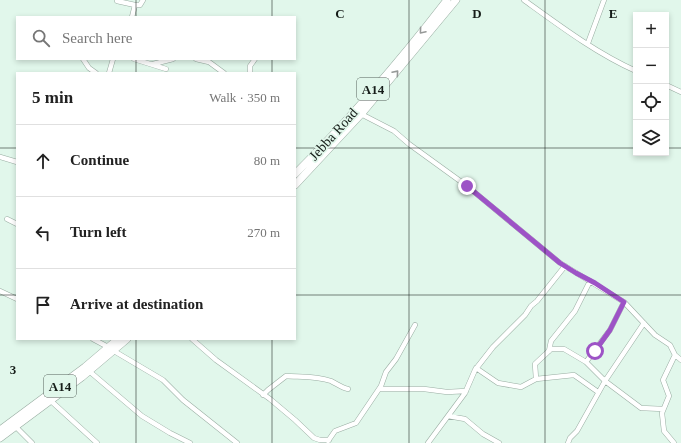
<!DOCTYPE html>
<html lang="en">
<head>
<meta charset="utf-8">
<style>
	:root { --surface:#fff; --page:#f6f6f6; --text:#222; --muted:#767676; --line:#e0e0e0 }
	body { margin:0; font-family:Georgia,serif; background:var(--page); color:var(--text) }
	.controls { position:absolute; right:12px; top:12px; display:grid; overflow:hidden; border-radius:0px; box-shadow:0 2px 6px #0003 }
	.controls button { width:36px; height:36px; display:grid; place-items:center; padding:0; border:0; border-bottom:1px solid var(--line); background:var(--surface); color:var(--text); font:20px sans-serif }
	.stop { position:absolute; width:12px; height:12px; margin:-9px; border:3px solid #9d53c6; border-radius:50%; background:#fff }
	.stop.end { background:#9d53c6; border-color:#fff; box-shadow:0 1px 4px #0008 }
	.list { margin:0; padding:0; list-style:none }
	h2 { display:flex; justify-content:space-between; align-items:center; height:52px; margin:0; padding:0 16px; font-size:17px }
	h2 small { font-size:13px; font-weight:400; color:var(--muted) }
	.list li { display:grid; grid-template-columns:26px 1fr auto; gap:12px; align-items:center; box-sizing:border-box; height:72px; padding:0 16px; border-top:1px solid var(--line) }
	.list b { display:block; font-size:15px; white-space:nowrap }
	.list em { font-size:13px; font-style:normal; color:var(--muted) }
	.icon { flex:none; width:22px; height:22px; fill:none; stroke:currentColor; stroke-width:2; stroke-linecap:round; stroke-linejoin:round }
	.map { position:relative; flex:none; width:681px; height:443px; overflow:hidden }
	.search { position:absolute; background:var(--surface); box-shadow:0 2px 6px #0003; left:16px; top:16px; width:280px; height:44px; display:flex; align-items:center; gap:10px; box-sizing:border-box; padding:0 14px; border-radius:0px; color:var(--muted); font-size:15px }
	.panel { position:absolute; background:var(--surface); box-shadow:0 2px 6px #0003; left:16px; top:72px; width:280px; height:268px; border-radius:0px }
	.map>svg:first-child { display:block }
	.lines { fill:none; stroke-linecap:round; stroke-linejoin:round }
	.minor-casing { stroke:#99ada2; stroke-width:5.5 }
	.trunk-casing { stroke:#99ada2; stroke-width:8 }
	.minor { stroke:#fff; stroke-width:4.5 }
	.trunk { stroke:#fff; stroke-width:7 }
	.oneway { stroke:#969998 }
	.route { stroke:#9d53c6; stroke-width:5 }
	.grid { fill:none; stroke:#161d19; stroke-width:1; stroke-opacity:0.55 }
	.labels { text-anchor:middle; stroke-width:3.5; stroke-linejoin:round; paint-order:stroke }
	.shield { fill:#e1f7eb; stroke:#535e58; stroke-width:1 }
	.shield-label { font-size:13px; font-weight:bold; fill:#161d19 }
	.street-label { font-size:14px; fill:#161d19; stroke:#e1f7eb }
	.grid-label { font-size:13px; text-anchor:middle; font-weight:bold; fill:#161d19; stroke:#e1f7eb; stroke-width:3.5; stroke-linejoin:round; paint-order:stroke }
</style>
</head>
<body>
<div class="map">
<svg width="681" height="443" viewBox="0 0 681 443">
	<rect width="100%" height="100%" fill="#e1f7eb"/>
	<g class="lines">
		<!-- minor casing -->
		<g class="minor-casing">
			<path id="minor" d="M117 0V1L135 5 132 17
				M524 0C560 26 596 53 636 71
				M135 5H140L143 0
				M588 43 604 0
				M83 59 89 68 96 73
				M134 59 166 69
				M196 59 209 62 224 73
				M153 64 173 59
				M109 73 113 59
				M250 73V66L255 59
				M666 85 681 92
				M361 114 394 131 409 144 467 186 560 263 624 302 655 335 670 345 675 355 681 360
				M0 157 17 162
				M7 219 17 224
				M0 291 17 299
				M93 339 108 347
				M192 339 216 360 270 399 295 420 314 438 320 440H329
				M114 351 163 380 183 400 237 443
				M549 351 551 341 575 311 590 281
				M586 362 610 330 624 302
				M476 368 498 383 521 387 536 379 574 375 598 392
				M89 371 142 416 170 433 190 443
				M536 379 535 364 551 349H564L586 362 605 381 641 408 663 409
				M380 389H424L447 392 466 391
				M263 395 268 390 286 376C301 377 317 376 331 381 337 384 342 388 348 389
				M51 401 97 443
				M448 416 465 419 483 434 499 443
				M16 427 32 443
				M328 441 335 431 356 423 381 386 386 372 396 359 415 325
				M428 443 465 393 475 370 493 347 525 315 531 306 537 301 565 266
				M568 443 570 438 577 431 605 381 644 323
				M674 443 664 431 662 413 669 396 663 380 675 355"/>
		</g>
		<!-- trunk casing -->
		<g class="trunk-casing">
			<path id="trunk" d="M295 174C349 120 400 61 447 0
				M295 185 363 112 456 0
				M0 430 85 367 118 339
				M0 438 82 377 127 339"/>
		</g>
		<!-- minor -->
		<use href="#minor" class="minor"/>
		<!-- trunk -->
		<use href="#trunk" class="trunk"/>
	</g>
	<!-- one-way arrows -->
	<defs><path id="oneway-chevron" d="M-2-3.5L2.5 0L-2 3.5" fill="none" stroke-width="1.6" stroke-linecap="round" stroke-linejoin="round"/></defs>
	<g class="oneway">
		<use href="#oneway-chevron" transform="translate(422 31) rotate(130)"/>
		<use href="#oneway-chevron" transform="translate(396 73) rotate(-49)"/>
	</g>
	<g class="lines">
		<!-- route -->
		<path class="route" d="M467 186 560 263 576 273 595 283 624 302 610 330 595 351"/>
	</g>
	<!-- grid -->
	<path class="grid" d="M136 0V17M272 0V17M409 0V443M545 0V443M136 59V73M272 59V73M0 148H17M295 148H636M666 148H681M0 295H17M295 295H681M136 339V443M272 339V443"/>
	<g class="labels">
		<!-- shield labels -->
		<g class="shield">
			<rect x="357" y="78" width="32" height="22" rx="3"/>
			<rect x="44" y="375" width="32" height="22" rx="3"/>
		</g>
		<g class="shield-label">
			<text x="373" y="94">A14</text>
			<text x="60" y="391">A14</text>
		</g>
		<!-- street labels -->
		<g class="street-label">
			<text transform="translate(333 134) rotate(-48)" y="5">Jebba Road</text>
		</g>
	</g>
	<g class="grid-label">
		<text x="340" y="18">C</text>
		<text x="477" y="18">D</text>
		<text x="613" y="18">E</text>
		<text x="13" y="374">3</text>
	</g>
</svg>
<div class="controls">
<button>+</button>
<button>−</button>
<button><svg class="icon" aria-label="locate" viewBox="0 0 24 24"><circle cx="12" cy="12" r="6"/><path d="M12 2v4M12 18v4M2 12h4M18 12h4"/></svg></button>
<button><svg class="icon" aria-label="layers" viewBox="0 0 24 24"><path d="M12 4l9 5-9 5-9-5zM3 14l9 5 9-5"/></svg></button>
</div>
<div class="stop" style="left:595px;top:351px"></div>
<div class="stop end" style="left:467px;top:186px"></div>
<div class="search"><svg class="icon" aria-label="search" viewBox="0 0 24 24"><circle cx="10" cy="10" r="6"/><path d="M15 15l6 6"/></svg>Search here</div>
<section class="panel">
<h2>5 min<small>Walk · 350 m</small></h2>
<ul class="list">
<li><svg class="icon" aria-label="ahead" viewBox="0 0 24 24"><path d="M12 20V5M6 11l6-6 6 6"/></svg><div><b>Continue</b></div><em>80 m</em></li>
<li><svg class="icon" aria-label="left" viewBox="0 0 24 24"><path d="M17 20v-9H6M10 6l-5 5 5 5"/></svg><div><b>Turn left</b></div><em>270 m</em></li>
<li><svg class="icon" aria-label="arrive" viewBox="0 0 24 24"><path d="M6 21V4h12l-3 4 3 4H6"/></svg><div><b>Arrive at destination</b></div></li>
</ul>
</section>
</div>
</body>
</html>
